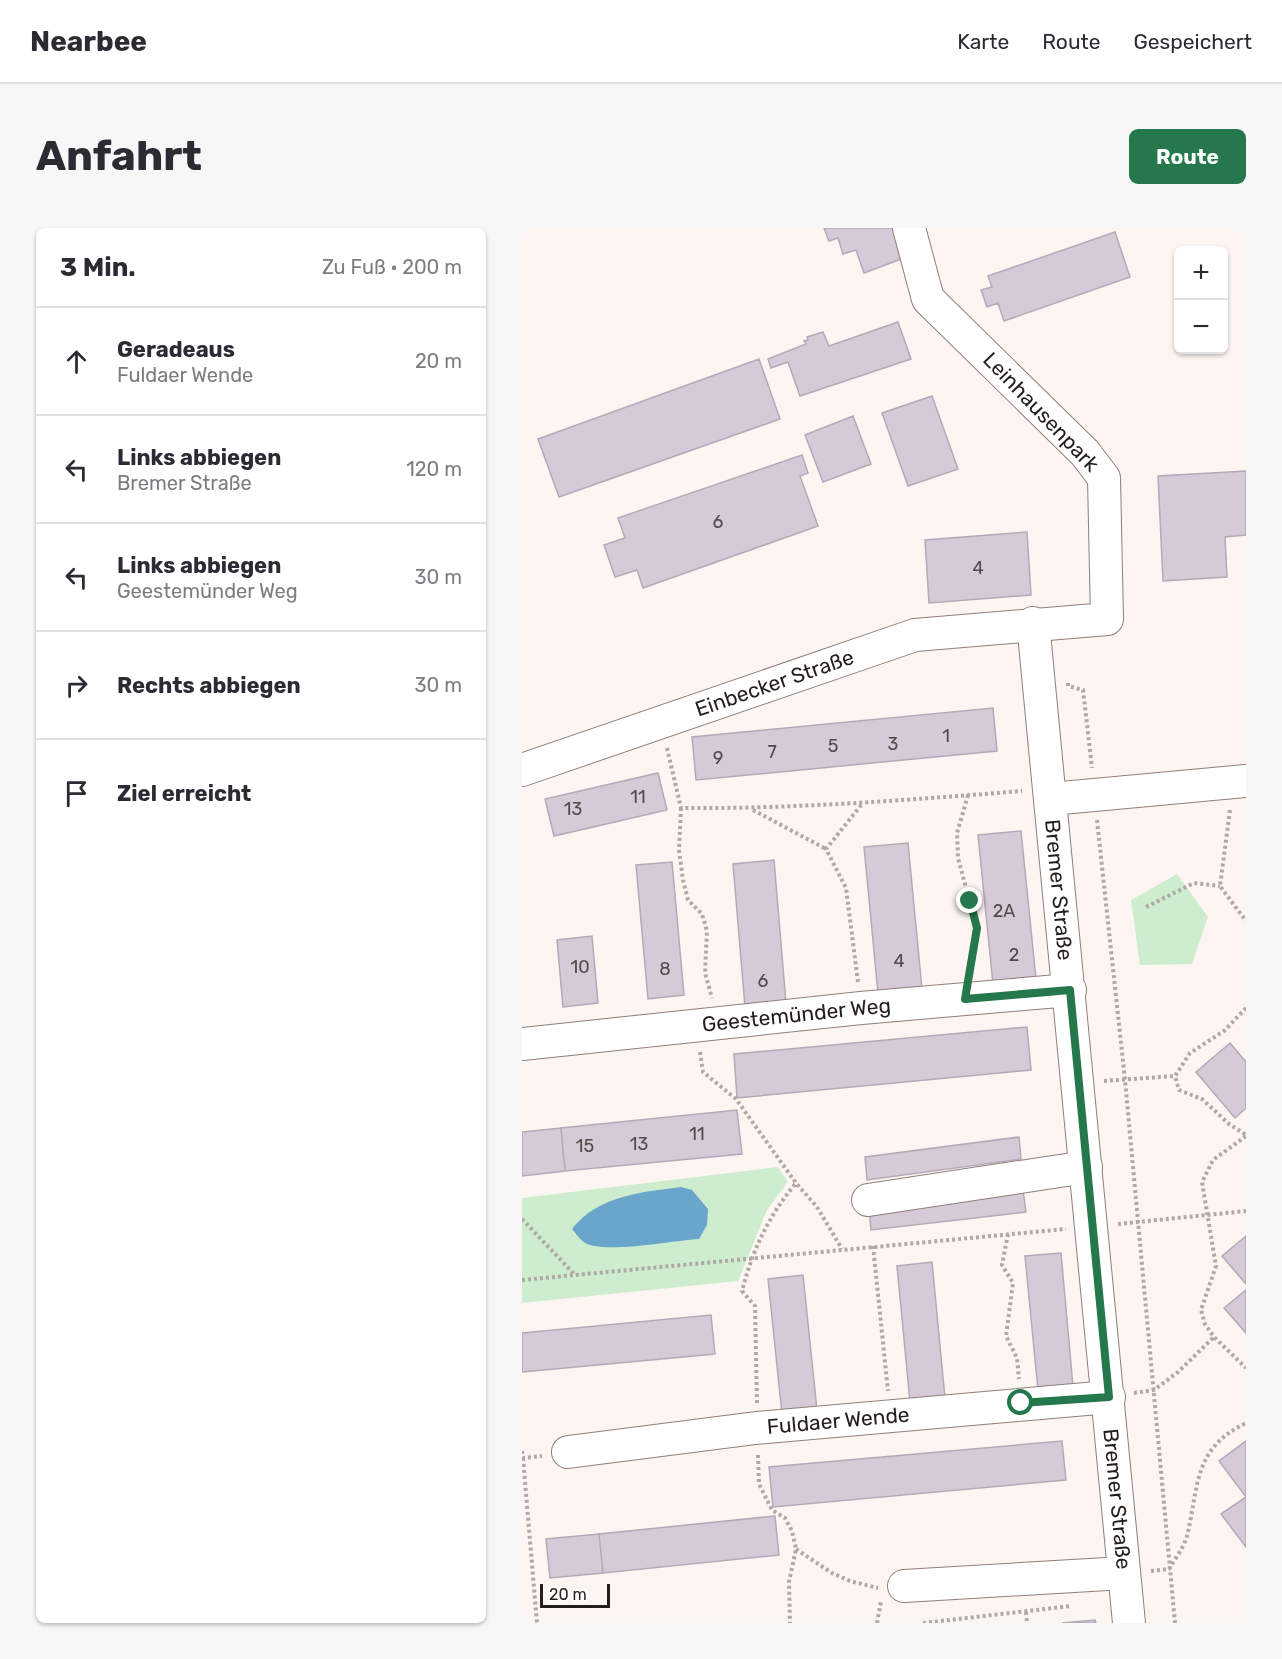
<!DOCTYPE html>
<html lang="de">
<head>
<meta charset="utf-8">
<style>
	:root { --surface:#fff; --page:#f7f7f7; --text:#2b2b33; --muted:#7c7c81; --line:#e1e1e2; --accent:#24784b }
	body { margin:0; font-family:Rubik,sans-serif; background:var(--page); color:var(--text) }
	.controls { position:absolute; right:18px; top:18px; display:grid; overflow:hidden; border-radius:9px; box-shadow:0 2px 4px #0004 }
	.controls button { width:54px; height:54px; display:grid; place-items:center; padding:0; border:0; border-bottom:2px solid var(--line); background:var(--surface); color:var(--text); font:30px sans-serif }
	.scale { position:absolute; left:18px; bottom:15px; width:70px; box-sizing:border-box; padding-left:6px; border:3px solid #251f1c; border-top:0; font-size:16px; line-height:21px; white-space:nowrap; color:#251f1c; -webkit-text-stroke:4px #fff; paint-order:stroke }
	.stop { position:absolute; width:18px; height:18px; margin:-14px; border:4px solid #24784b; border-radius:50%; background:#fff }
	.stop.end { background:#24784b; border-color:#fff; box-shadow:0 2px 6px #0008 }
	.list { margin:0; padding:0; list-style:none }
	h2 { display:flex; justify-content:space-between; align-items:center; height:78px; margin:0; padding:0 24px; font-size:26px }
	h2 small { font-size:20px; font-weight:400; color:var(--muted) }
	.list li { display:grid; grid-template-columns:39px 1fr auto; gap:18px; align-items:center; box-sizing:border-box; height:108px; padding:0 24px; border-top:2px solid var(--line) }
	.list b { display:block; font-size:22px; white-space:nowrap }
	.list p { margin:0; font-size:20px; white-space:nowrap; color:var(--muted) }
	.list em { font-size:20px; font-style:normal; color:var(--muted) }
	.icon { flex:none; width:33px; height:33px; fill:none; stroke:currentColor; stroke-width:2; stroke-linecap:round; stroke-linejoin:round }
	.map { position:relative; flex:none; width:724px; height:1395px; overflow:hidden; border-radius:9px }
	header { display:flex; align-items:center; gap:36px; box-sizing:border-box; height:84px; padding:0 30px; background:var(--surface); border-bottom:2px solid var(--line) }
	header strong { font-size:28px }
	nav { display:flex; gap:33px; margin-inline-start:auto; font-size:21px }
	.intro { display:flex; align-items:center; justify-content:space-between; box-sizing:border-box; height:144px; padding:0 36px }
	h1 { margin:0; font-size:42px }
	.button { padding:15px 27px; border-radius:9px; background:var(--accent); color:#fff; font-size:21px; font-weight:700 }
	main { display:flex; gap:36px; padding:0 36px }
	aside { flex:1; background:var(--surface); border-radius:9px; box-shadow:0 2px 4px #0004 }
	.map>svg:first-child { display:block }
	.green { fill:#ceedce }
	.water { fill:#6aa5cc }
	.building { fill:#d6cad9; stroke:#b4a9b7; stroke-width:1.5 }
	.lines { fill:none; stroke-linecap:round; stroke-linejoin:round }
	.minor-casing { stroke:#8f7e78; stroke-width:34 }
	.path { stroke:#afa8a5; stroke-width:4; stroke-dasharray:3 3; stroke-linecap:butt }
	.minor { stroke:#fff; stroke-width:32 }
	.route { stroke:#24784b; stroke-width:8 }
	.labels { text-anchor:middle; stroke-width:4.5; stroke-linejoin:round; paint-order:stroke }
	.number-label { font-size:18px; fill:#514a4b }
	.street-label { font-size:21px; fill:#251f1c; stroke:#fff }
</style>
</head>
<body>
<header>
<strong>Nearbee</strong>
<nav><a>Karte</a><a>Route</a><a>Gespeichert</a></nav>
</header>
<div class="intro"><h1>Anfahrt</h1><a class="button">Route</a></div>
<main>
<aside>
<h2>3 Min.<small>Zu Fuß · 200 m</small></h2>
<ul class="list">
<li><svg class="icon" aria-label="ahead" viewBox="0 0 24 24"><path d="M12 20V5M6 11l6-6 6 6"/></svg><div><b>Geradeaus</b><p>Fuldaer Wende</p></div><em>20 m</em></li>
<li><svg class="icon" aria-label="left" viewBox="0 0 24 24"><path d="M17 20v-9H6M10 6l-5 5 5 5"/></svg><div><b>Links abbiegen</b><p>Bremer Straße</p></div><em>120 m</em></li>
<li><svg class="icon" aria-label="left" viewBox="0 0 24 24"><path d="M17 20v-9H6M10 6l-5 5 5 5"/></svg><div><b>Links abbiegen</b><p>Geestemünder Weg</p></div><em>30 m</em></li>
<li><svg class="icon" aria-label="right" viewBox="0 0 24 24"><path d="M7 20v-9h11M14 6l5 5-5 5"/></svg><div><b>Rechts abbiegen</b></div><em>30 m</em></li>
<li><svg class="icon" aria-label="arrive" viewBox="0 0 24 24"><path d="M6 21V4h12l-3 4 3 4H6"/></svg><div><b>Ziel erreicht</b></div></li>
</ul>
</aside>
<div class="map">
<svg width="724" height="1395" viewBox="0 0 724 1395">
	<rect width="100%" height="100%" fill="#fdf5f2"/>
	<!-- green -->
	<path class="green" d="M655 646 686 689 670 736 618 737 609 672Z
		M256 939 266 954 245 982 216 1053 0 1075V970Z"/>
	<!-- water -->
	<path class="water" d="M159 959 170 962 186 981 185 997 177 1011C149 1013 93 1024 68 1017 60 1015 55 1007 50 1001 75 968 120 964 159 959Z"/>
	<!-- building -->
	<path class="building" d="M302 0H371L382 30 342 45 334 22 321 26 316 10 307 13Z
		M593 4 608 49 482 93 476 75 465 79 459 62 470 59 466 48Z
		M376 94 389 131 278 168 266 134 249 140 246 131 284 116 282 113 286 112 285 109 301 104 307 118Z
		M237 131 258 191 37 269 16 211Z
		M410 168 436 241 386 258 360 185Z
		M331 188 349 236 301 254 283 207Z
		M280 227 286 245 278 248 296 298 121 360 115 342 93 349 82 317 103 310 96 290Z
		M724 243V307L703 309 705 349 641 353 636 248Z
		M505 304 509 367 407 375 403 312Z
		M471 480 475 523 174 552 170 509Z
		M136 545 145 582 32 608 23 571Z
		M499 603 514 751 471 756 456 607Z
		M386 615 400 761 356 765 342 619Z
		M252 632 264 775 223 779 211 636Z
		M150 634 162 767 126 771 114 637Z
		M70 708 76 775 41 779 35 712Z
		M505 799 509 842 215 870 212 826Z
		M708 815 724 834V880L713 890 674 844Z
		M215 882 220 926 43 943 39 900Z
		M39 900 43 943 0 948V904Z
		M497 909 499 931 345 952 343 929Z
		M501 962 504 984 349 1002 347 980Z
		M724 1008V1056L700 1028Z
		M539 1025 551 1158 516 1162 503 1028Z
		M410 1034 423 1170 388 1174 375 1038Z
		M281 1047 295 1182 260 1186 246 1051Z
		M724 1062V1105L702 1080Z
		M189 1087 193 1126 0 1144V1105Z
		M540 1213 544 1252 251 1279 247 1239Z
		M724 1213V1269L697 1233Z
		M724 1269V1319L699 1286Z
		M253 1288 257 1327 81 1345 77 1306Z
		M77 1306 81 1345 28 1350 24 1311Z
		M573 1392 574 1395H540Z"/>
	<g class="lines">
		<!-- minor casing -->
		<g class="minor-casing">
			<g id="minor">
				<path id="s1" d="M511 395 607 1395"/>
				<path id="s2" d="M0 542 393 407 585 391 582 250 563 225 406 71 387 0"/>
				<path d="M529 571 724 553"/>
				<path id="s3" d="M0 816 339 780 548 762"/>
				<path d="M346 972 564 939"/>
				<path id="s4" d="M46 1224 234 1200 587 1169"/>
				<path d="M382 1358 602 1345"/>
			</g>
		</g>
		<!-- path -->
		<path class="path" d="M546 455V458L561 462 570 540
			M145 520 159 580C273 581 386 572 500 563
			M446 567 435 605 436 630 455 700 447 744
			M159 580 157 622 161 652 166 672 180 686 185 703 183 745 190 770
			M231 582 304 621
			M708 582 698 658 724 693
			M575 592 603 852 653 1395
			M624 679 672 655 698 658
			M336 754 324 660 304 621 340 576
			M724 780 702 803 668 825 653 848 657 862 680 871 707 896 724 907
			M178 824 181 844 214 871 274 955 295 979 320 1021
			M582 853 653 848
			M724 908 691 932 680 954 694 1038 679 1082 683 1096 692 1109 724 1140
			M0 991 53 1047
			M596 996 724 983
			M486 1006 480 1037 491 1055 484 1108 495 1130 497 1151
			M351 1018 366 1163
			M0 1052 544 1001
			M612 1165 632 1162 656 1144 692 1109
			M235 1175 233 1078 220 1063C231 1021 246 989 274 955
			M0 1223 1 1230 20 1228
			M236 1227 237 1256 250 1282 263 1290 270 1303 274 1321 267 1354 268 1395
			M1 1230 15 1395
			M274 1321 310 1345 328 1353 356 1360
			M629 1343 647 1341C653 1331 662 1319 665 1308 677 1260 670 1221 724 1195
			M504 1384 505 1395
			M355 1395 359 1373
			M401 1395 549 1378"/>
		<!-- minor -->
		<use href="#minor" class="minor"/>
	</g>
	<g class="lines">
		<!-- route -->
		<path class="route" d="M448 673 455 700 443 771 548 762 587 1169 499 1175"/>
	</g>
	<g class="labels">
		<!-- number labels -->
		<g class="number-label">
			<text x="196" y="300">6</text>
			<text x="456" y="346">4</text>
			<text x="424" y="514">1</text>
			<text x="371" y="522">3</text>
			<text x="311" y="524">5</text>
			<text x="250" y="530">7</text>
			<text x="196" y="536">9</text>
			<text x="116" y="575">11</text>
			<text x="51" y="587">13</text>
			<text x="482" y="689">2A</text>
			<text x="492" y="733">2</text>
			<text x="377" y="739">4</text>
			<text x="58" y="745">10</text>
			<text x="143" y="747">8</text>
			<text x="241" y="759">6</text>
			<text x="175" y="912">11</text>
			<text x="117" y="922">13</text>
			<text x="63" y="924">15</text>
		</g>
		<!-- street labels -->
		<g class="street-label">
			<text transform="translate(519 184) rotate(46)" y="7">Leinhausenpark</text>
			<text dy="7" stroke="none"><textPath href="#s2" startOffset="267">Einbecker Straße</textPath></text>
			<text dy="7" stroke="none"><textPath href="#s1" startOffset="268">Bremer Straße</textPath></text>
			<text dy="7" stroke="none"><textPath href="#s3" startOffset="276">Geestemünder Weg</textPath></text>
			<text dy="7" stroke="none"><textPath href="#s4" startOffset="272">Fuldaer Wende</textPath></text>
			<text dy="7" stroke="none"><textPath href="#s1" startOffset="880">Bremer Straße</textPath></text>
		</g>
	</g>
</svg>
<div class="controls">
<button>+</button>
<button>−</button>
</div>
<div class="scale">20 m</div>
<div class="stop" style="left:499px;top:1175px"></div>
<div class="stop end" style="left:448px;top:673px"></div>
</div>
</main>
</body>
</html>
